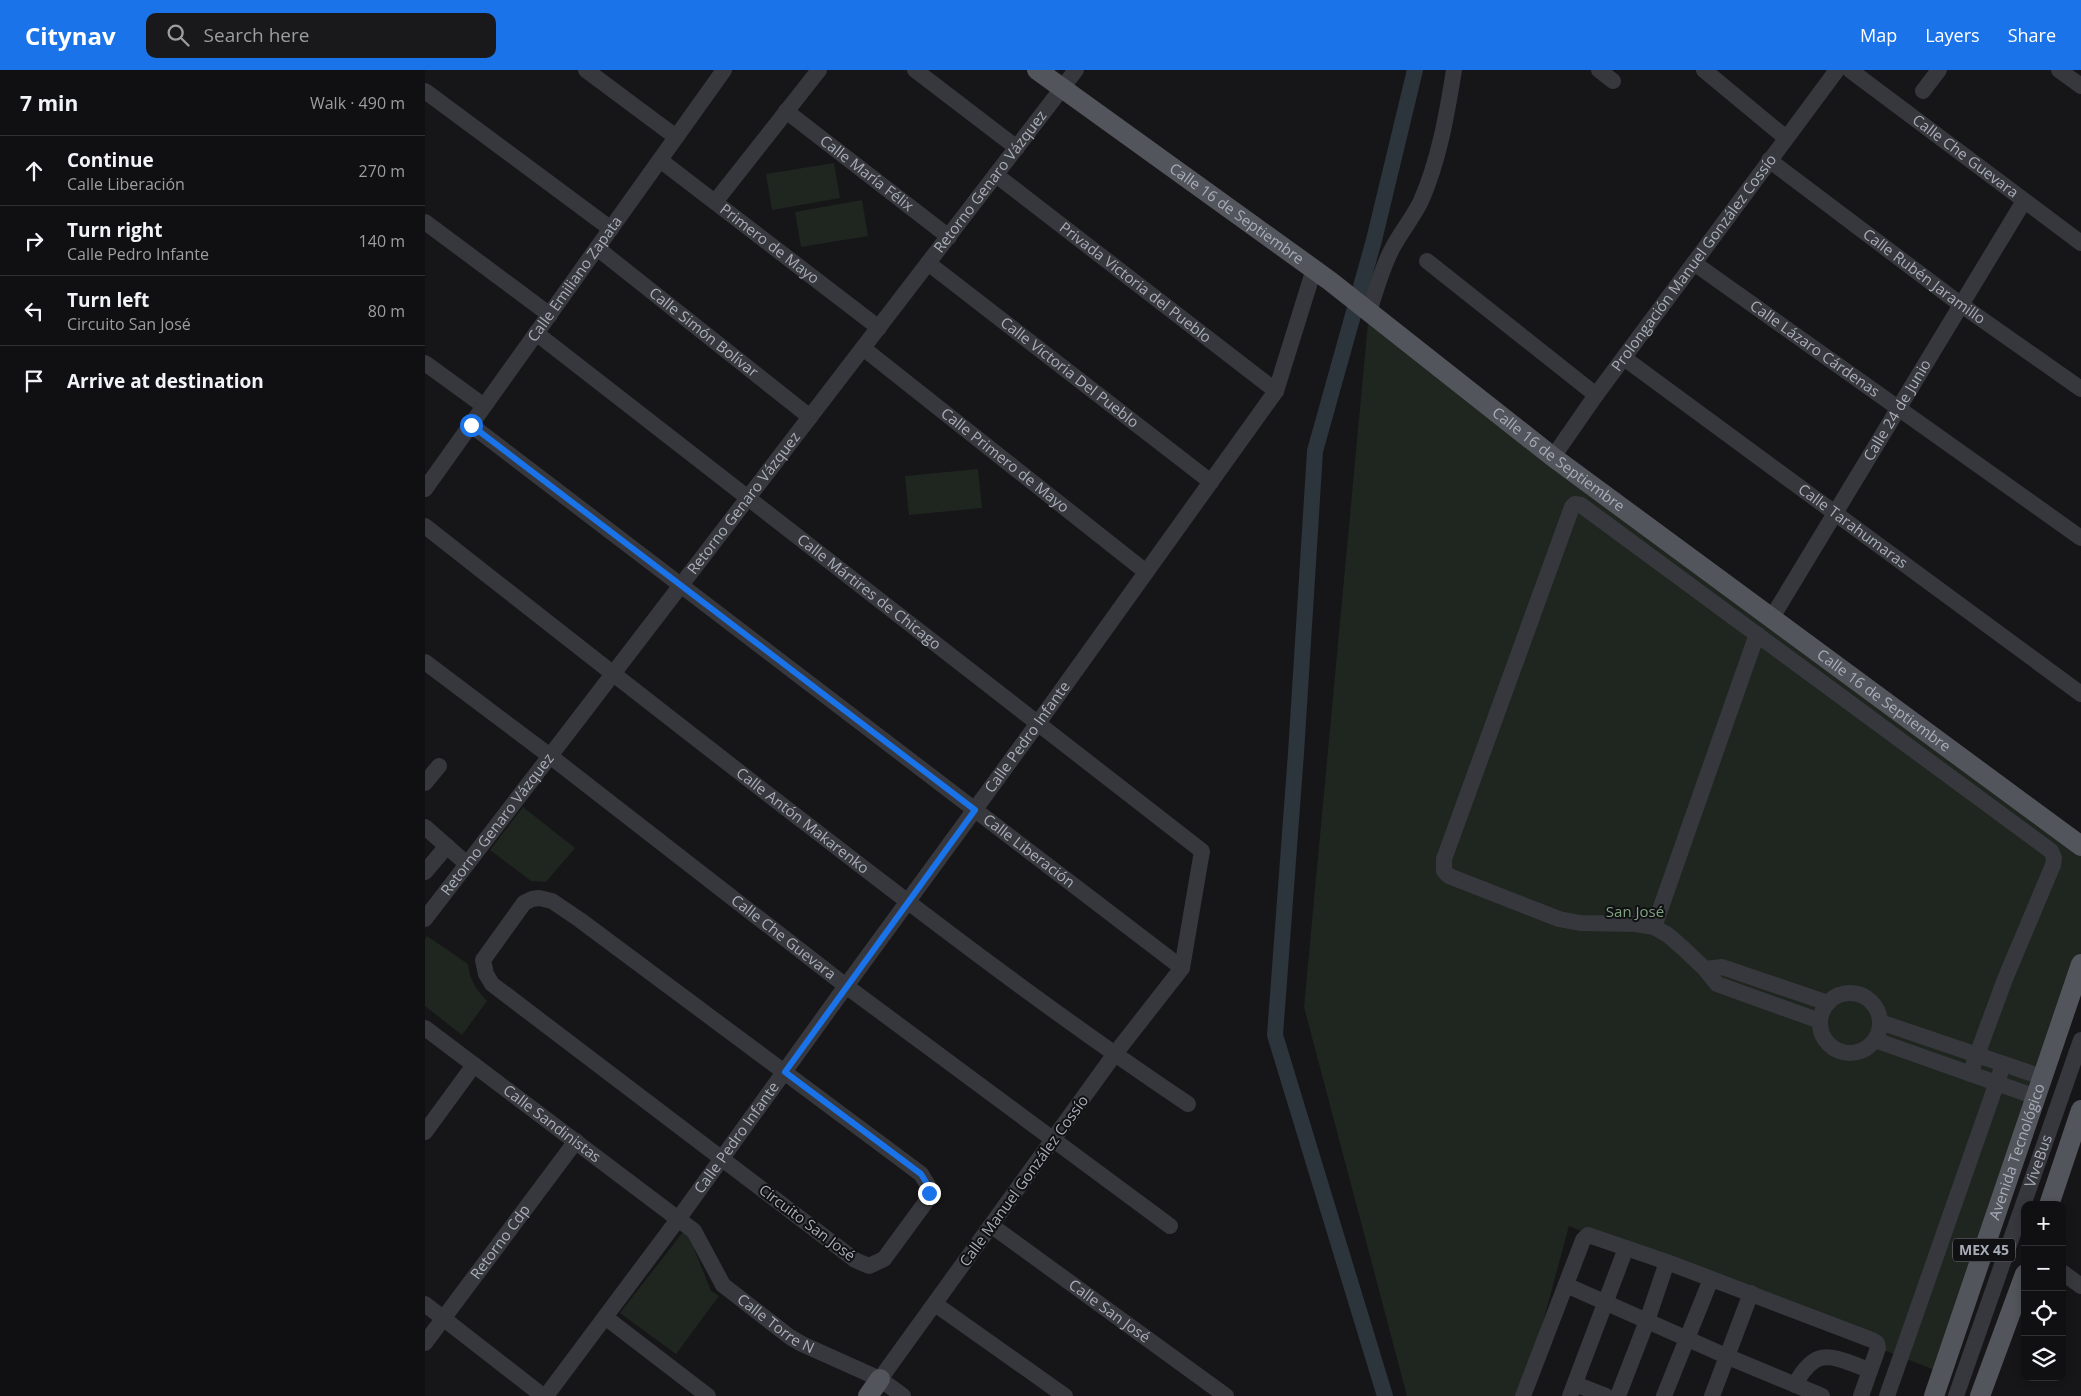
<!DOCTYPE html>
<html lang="en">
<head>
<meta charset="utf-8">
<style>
	:root { --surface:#101012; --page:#19191b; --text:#f1f3f6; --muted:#9c9d9f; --line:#303032; --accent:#1a73e8 }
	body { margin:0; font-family:"Open Sans",sans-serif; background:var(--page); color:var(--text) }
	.controls { position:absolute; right:15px; bottom:15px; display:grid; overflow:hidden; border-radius:10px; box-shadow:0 2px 8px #0003 }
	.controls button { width:45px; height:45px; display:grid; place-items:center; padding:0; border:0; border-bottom:1px solid var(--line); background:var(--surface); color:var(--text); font:25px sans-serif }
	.stop { position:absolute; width:15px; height:15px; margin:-11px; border:4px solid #1a73e8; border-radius:50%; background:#fff }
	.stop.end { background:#1a73e8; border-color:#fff; box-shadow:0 1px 5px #0008 }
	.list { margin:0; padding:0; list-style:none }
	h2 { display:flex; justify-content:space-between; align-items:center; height:65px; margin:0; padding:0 20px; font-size:21px }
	h2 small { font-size:16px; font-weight:400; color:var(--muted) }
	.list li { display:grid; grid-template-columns:32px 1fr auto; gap:15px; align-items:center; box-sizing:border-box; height:70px; padding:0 20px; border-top:1px solid var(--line) }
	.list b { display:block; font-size:19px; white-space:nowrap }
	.list p { margin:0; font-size:16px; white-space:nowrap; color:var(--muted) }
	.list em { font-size:16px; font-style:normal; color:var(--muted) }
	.icon { flex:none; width:28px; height:28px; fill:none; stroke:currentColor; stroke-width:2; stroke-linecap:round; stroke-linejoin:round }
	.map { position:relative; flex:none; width:1656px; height:1326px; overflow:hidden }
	header { display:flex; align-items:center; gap:30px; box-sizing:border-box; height:70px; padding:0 25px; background:var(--accent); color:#fff }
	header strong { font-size:24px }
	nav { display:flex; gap:28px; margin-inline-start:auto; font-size:18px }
	.search { width:350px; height:45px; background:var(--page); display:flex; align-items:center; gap:12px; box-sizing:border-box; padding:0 18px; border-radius:10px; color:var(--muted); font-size:19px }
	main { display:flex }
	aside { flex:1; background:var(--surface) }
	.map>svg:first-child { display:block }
	.green { fill:#1e261f }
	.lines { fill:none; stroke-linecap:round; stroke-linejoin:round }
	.canal { stroke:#2c353c; stroke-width:16 }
	.minor { stroke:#37383d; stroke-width:16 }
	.major { stroke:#53555c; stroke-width:20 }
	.route { stroke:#1a73e8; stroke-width:6 }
	.labels { text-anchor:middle; stroke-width:4; stroke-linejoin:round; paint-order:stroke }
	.shield { fill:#111113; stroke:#7b7e86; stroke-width:1 }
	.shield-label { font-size:14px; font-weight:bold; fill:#a8adb8 }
	.street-label { font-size:15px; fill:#a8adb8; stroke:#111113 }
	.park-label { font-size:15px; fill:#7fa381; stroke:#111113 }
</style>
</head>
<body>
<header>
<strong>Citynav</strong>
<div class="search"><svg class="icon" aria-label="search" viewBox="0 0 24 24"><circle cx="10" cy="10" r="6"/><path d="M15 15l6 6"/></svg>Search here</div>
<nav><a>Map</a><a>Layers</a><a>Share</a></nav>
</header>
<main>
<aside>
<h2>7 min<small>Walk · 490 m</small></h2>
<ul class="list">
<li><svg class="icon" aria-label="ahead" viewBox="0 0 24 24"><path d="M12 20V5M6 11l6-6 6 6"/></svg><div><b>Continue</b><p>Calle Liberación</p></div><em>270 m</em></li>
<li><svg class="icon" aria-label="right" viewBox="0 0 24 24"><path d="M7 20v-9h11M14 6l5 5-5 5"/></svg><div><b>Turn right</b><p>Calle Pedro Infante</p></div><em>140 m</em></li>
<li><svg class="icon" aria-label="left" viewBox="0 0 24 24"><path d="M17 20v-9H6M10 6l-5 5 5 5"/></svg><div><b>Turn left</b><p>Circuito San José</p></div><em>80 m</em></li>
<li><svg class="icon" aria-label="arrive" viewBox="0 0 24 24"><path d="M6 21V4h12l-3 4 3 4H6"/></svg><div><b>Arrive at destination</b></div></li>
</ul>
</aside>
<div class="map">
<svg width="1656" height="1326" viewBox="0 0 1656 1326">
	<rect width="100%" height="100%" fill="#161618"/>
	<!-- green -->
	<path class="green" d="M409 93 415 128 347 140 341 104Z
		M437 130 443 166 376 177 370 142Z
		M944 242 1656 776V895L1517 1303 1144 1156 1098 1326H982L879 937Z
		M553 399 557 438 484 445 480 406Z
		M98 737 150 778 121 812 106 811 65 780Z
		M2 866 43 894C45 911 51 919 62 931L37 965 0 936V869Z
		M258 1162 264 1166 286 1221 294 1226 251 1284 195 1243Z"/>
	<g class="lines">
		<!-- canal -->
		<path class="canal" d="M960 1326 850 965 871 683 890 381 949 170 990 0"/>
		<!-- minor -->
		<g class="minor">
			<path d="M161 0 251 67"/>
			<path d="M490 0 592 78"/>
			<path d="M1174 0 1188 11"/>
			<path d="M1279 0 1361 68"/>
			<path id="s1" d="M1425 0 1656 173"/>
			<path d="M1634 0 1656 16"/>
			<path d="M0 21 186 159"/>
			<path d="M1498 21 1514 0"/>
			<path id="s2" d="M361 41 524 167"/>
			<path id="s3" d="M235 90 454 258"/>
			<path id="s4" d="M1344 90 1535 234 1656 319"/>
			<path id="s5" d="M571 105 851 321"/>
			<path d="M290 132 394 0"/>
			<path d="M0 152 125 245"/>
			<path id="s6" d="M172 178 385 347"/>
			<path d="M1002 191 1171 325"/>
			<path id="s7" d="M503 193 786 412"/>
			<path id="s8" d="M1269 193 1656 468"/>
			<path d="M944 242C951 220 957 197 968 177 977 161 988 147 996 131 1014 90 1022 44 1029 0"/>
			<path id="s9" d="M111 263 777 781 757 898 689 985 455 1309"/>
			<path id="s10" d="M438 278 721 502"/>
			<path id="s11" d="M1199 288 1656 624"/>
			<path d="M0 293 59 336"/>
			<path id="s12" d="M46 355 757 898"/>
			<path id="s13" d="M1128 387 1171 325 1412 0"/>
			<path id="s14" d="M0 419 299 0"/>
			<path id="s15" d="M0 456C127 556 254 656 383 755 507 851 633 947 763 1034"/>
			<path id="s16" d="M1346 549 1599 131"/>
			<path id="s17" d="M0 592 125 686 421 916 745 1156"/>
			<path d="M0 713 14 696"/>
			<path d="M0 757 42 794"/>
			<path d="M0 802 22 776"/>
			<path d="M114 828 127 831 155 850 496 1104 504 1117 503 1129 459 1189 444 1196 430 1190 67 914 61 904 58 890 99 833 107 829Z"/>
			<path id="s18" d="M0 849 651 0"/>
			<path d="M1229 857 1332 564"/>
			<path d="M1280 899 1297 897 1403 933"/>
			<circle cx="1425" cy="953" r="30"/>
			<path d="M1395 951 1292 914 1280 899 1259 879 1243 865 1229 857 1211 854 1155 853 1134 849 1024 806 1019 801V789L1147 437 1150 434 1156 435 1626 781 1629 788 1628 795 1580 909 1545 1004"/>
			<path d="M1455 952 1617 1007"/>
			<path id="s19" d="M0 958 269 1161 298 1215 365 1267 377 1274 455 1309 478 1326"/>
			<path d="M1450 970 1611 1027"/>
			<path d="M0 1062 49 995"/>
			<path id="s20" d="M567 1156 801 1326"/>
			<path d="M1637 1202 1656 1216"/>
			<path d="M1141 1215 1301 1286 1397 1326"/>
			<path d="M0 1234 118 1326"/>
			<path d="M510 1234 640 1326"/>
			<path d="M180 1247 283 1326"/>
			<path id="s21" d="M0 1273 151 1071"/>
			<path d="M1150 1314 1181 1326"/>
			<path d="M1370 1315C1392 1273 1409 1288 1445 1300"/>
			<path id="s22" d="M121 1326 254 1148 421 916 613 653 851 321 889 199"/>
			<path d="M1098 1326 1158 1170 1163 1165 1242 1192 1447 1270 1452 1273 1453 1278 1436 1326"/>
			<path d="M1145 1326 1201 1178"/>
			<path d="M1193 1326 1222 1251 1242 1192"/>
			<path d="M1239 1326 1286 1209"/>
			<path d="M1287 1326 1326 1223"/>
			<path d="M1462 1326 1578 995"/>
			<path id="s23" d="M1531 1326 1656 970"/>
		</g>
		<!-- major -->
		<g class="major">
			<path id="s24" d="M612 0 905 211 1128 387 1656 776"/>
			<path d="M1624 1135 1656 1040"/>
			<path d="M443 1326 455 1309"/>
			<path id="s25" d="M1509 1326 1656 894"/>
			<path d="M1555 1326 1600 1204"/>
		</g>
	</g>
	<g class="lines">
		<!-- route -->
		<path class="route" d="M46 355 550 740 360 1002 496 1104 504 1117V1123"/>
	</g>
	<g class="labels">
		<!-- shield labels -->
		<rect class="shield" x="1528" y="1168.5" width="62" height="23" rx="4"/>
		<g class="shield-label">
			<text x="1559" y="1185">MEX 45</text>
		</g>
		<!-- street labels -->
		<g class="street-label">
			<text dy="5" stroke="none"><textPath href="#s1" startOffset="144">Calle Che Guevara</textPath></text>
			<text dy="5" stroke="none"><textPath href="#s2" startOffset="102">Calle María Félix</textPath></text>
			<text dy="5" stroke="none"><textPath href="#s18" startOffset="929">Retorno Genaro Vázquez</textPath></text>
			<text dy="5" stroke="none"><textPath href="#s24" startOffset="246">Calle 16 de Septiembre</textPath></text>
			<text dy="5" stroke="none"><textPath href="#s3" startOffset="138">Primero de Mayo</textPath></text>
			<text dy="5" stroke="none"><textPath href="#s13" startOffset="240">Prolongación Manuel González Cossío</textPath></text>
			<text dy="5" stroke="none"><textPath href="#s4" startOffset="194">Calle Rubén Jaramillo</textPath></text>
			<text dy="5" stroke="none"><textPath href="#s14" startOffset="258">Calle Emiliano Zapata</textPath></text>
			<text dy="5" stroke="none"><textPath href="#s5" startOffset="176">Privada Victoria del Pueblo</textPath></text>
			<text dy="5" stroke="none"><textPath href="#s6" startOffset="136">Calle Simón Bolívar</textPath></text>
			<text dy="5" stroke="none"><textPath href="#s8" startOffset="148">Calle Lázaro Cárdenas</textPath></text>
			<text dy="5" stroke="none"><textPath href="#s7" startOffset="179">Calle Victoria Del Pueblo</textPath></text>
			<text dy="5" stroke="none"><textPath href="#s16" startOffset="244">Calle 24 de Junio</textPath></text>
			<text dy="5" stroke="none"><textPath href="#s24" startOffset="651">Calle 16 de Septiembre</textPath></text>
			<text dy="5" stroke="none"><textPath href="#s10" startOffset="181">Calle Primero de Mayo</textPath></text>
			<text dy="5" stroke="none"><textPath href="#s18" startOffset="524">Retorno Genaro Vázquez</textPath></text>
			<text dy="5" stroke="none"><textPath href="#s11" startOffset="284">Calle Tarahumaras</textPath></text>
			<text dy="5" stroke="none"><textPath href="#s9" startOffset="422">Calle Mártires de Chicago</textPath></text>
			<text dy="5" stroke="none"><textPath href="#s24" startOffset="1056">Calle 16 de Septiembre</textPath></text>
			<text dy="5" stroke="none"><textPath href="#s22" startOffset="816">Calle Pedro Infante</textPath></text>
			<text dy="5" stroke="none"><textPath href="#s15" startOffset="479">Calle Antón Makarenko</textPath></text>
			<text dy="5" stroke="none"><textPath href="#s18" startOffset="119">Retorno Genaro Vázquez</textPath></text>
			<text dy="5" stroke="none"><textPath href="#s12" startOffset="702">Calle Liberación</textPath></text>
			<text dy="5" stroke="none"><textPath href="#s17" startOffset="452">Calle Che Guevara</textPath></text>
			<text dy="5" stroke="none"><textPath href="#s19" startOffset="159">Calle Sandinistas</textPath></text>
			<text dy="5" stroke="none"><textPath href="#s22" startOffset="321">Calle Pedro Infante</textPath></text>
			<text dy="5" stroke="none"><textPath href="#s25" startOffset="258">Avenida Tecnológico</textPath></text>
			<text dy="5" stroke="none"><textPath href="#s23" startOffset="249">ViveBus</textPath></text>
			<text transform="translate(599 1111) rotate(-54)" y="5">Calle Manuel González Cossío</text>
			<text transform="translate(382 1153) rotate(37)" y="5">Circuito San José</text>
			<text dy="5" stroke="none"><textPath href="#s21" startOffset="126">Retorno Cdp</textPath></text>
			<text dy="5" stroke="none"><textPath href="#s20" startOffset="145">Calle San José</textPath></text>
			<text dy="5" stroke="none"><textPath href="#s19" startOffset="464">Calle Torre N</textPath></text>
		</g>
		<!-- park labels -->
		<g class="park-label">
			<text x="1210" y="847">San José</text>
		</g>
	</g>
</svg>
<div class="controls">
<button>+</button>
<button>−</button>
<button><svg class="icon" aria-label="locate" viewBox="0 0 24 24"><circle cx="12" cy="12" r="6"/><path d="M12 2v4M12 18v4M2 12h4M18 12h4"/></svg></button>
<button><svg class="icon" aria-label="layers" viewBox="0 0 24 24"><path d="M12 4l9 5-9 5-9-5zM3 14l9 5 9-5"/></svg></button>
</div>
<div class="stop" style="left:46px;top:355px"></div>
<div class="stop end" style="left:504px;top:1123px"></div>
</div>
</main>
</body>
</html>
